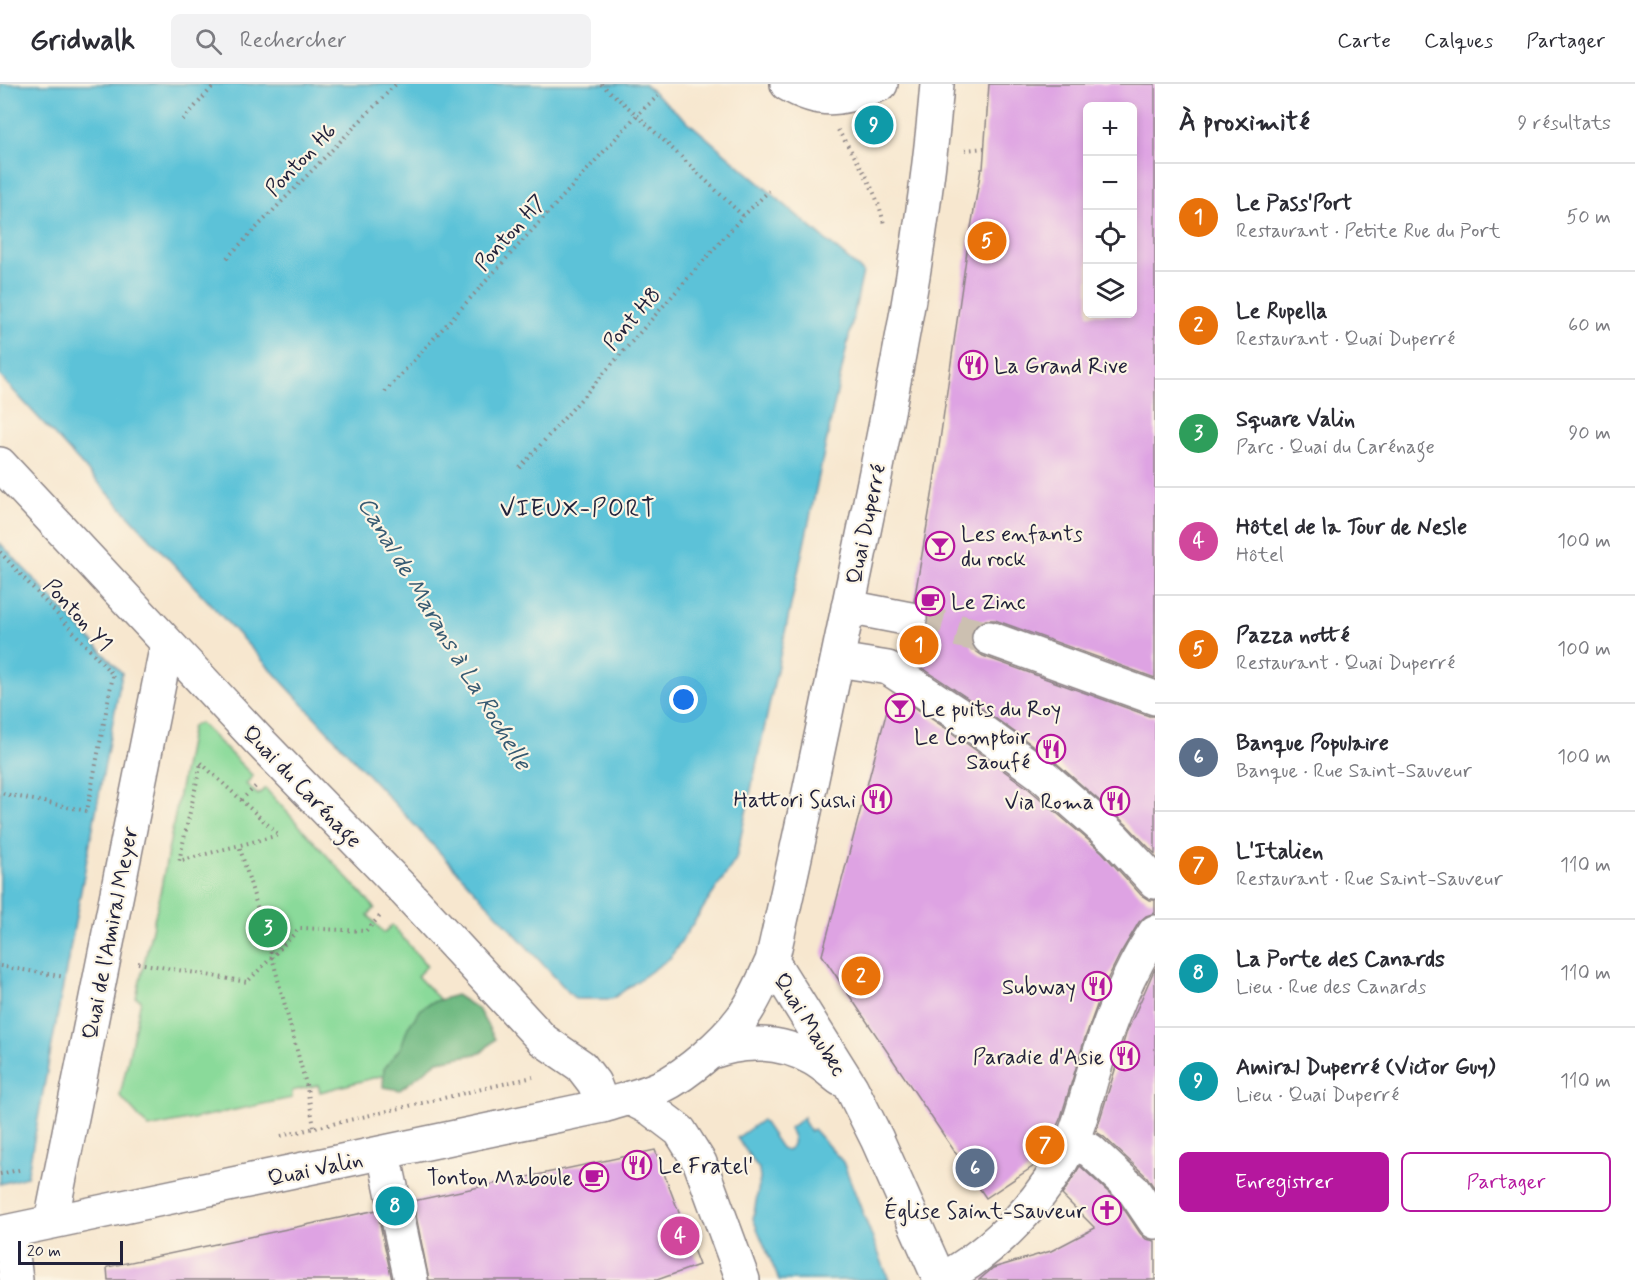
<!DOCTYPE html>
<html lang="fr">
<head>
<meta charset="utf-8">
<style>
	:root { --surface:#fff; --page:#f2f2f3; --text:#2b2b33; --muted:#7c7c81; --line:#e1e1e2; --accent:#b5179e }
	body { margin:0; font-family:Mynerve,sans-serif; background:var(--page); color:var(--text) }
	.controls { position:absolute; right:18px; top:18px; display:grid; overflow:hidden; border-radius:9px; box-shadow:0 3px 9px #0003 }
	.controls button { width:54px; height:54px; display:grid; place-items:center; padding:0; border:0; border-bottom:2px solid var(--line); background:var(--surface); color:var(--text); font:30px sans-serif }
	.scale { position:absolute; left:18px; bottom:15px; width:105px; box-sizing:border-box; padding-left:6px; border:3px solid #22223b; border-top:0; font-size:16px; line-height:21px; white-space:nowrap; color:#22223b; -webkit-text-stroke:4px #fcf5e5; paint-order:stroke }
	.you { position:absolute; left:684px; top:616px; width:21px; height:21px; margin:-15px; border:4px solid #fff; border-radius:50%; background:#1a73e8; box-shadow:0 0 0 9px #1a73e833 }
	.badge { display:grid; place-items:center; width:39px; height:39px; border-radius:50%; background:var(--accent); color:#fff; font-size:20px; font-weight:700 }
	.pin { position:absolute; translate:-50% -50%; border:3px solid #fff; box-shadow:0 2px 6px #0006 }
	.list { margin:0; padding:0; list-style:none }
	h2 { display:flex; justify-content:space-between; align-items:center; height:78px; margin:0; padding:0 24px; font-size:26px }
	h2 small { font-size:20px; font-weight:400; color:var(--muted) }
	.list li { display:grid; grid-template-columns:39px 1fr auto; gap:18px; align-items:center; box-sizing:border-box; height:108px; padding:0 24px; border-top:2px solid var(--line) }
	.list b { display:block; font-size:22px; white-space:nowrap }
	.list p { margin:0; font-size:20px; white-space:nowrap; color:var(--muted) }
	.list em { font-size:20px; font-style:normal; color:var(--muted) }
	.actions { display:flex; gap:12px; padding:18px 24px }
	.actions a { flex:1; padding:14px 0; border:2px solid var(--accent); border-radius:9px; text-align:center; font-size:21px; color:var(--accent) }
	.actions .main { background:var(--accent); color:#fff }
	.icon { flex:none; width:33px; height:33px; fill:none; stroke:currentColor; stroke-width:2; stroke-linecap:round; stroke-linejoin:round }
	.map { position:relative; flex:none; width:1155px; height:1196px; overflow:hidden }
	header { display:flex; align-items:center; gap:36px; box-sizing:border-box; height:84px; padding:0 30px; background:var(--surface); border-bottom:2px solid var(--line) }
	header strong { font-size:28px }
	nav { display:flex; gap:33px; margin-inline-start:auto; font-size:21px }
	.search { width:420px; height:54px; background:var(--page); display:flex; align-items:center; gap:15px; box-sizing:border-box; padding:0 21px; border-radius:9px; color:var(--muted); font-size:22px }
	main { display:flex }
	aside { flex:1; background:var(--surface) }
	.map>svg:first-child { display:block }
	.green { fill:#8ada9a; stroke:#567e6a; stroke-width:1.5 }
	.forest { fill:#6fba82; stroke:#486e5e; stroke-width:1.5 }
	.water { fill:#5bc2d8; stroke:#3e728a; stroke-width:1.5 }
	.building { fill:#dea3e3; fill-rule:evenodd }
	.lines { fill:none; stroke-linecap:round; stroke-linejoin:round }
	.minor-tunnel { stroke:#ccc0b1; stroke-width:33; stroke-dasharray:33 16; stroke-linecap:butt }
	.minor-casing { stroke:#8c8485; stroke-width:36 }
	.major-casing { stroke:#8c8485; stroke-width:36 }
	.path { stroke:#8c8485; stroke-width:4; stroke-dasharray:1.5 4.5; stroke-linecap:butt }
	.minor { stroke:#fff; stroke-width:33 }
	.major { stroke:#fff; stroke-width:33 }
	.labels { text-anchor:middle; stroke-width:4.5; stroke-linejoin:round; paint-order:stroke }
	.street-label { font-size:22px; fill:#22223b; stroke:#fcf5e5 }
	.poi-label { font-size:22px; fill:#22223b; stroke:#fcf5e5; text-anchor:end }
	.neighbourhood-label { font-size:24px; letter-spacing:1.5px; fill:#22223b; stroke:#fcf5e5 }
	.water-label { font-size:24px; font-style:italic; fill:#365a72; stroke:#fcf5e5 }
</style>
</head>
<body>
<header>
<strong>Gridwalk</strong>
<div class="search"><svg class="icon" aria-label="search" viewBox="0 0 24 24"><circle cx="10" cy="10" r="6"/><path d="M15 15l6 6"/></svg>Rechercher</div>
<nav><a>Carte</a><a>Calques</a><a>Partager</a></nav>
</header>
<main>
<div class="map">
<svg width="1155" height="1196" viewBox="0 0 1155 1196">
	<rect width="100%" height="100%" fill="#fcf5e5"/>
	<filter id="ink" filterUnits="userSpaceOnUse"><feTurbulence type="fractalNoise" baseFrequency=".0167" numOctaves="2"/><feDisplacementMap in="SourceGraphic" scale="12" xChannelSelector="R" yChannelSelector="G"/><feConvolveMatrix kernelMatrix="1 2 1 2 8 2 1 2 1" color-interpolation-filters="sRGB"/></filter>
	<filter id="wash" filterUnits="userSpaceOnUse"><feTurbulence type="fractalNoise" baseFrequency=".008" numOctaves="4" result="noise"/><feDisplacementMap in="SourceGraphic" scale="24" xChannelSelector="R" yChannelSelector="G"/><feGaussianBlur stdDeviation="1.35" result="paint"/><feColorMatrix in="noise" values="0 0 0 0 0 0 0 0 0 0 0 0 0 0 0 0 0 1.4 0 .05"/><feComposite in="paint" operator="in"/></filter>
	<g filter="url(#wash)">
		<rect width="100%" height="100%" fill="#f7e7cf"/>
		<!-- green -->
		<path class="green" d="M200 639 253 692 246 700 258 711 265 704 375 824 368 831 384 849 392 841 427 882 417 892 445 921 481 969 437 977 320 1008 318 1001 292 1007V1014L149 1044 120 1012 141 916 136 914 159 815 192 642Z"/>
		<!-- forest -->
		<path class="forest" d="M456 911 478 925 495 955 481 969 438 977 400 1006 383 1003 384 985 401 963 408 943 422 924 430 919Z"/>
		<!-- water -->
		<path class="water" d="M0 0H644L863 188 736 775 670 874 612 915H575L0 292Z
			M0 459 122 589 27 1093 0 1100Z
			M804 1033V1037L810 1047 813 1045 843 1078 889 1196H779L753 1135 760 1095 759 1085 737 1054 762 1036 781 1064 786 1066C797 1062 794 1053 789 1045Z"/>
		<g id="blocks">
			<!-- building -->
			<path class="building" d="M989 0H1155V594L995 536H986L977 539 972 547 971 557 974 566 983 572 1149 632H1155V770L1127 741 1053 676 966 613 906 573 902 564 904 553 917 552 924 547 928 538 927 528 923 521 914 517 932 412 967 167 981 85H983ZM1088 22H1132V230H1088Z
				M897 612 944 643 1029 705 1102 768 1141 811 1149 816H1155V829L1146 832 1139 838 1120 870 1104 902 1085 954 1061 1033 1044 1071 1036 1083 1034 1082 986 1114 822 871 890 615Z
				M1155 884V1105L1147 1093 1103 1052 1096 1048 1126 950Z
				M655 1066 699 1181 657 1196H429L413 1117Z
				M1080 1082 1120 1119 1140 1149 1146 1155 1155 1157V1196H979L993 1184 1051 1167 1095 1144 1062 1111Z
				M377 1126 392 1196H108L107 1183Z"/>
		</g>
	</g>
	<g filter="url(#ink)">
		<use href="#blocks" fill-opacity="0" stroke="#8c8485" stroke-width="1.5"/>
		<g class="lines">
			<!-- minor-tunnel -->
			<path class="minor-tunnel" d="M910 535 989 554"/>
			<!-- minor casing -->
			<g class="minor-casing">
				<path id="minor" d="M787 0C824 22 844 14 881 0
					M0 380 259 657 404 806 543 956 581 982 594 999 603 1022
					M848 523 910 535
					M989 554 1155 614
					M838 576 888 584 955 628 1041 690 1115 755 1155 798
					M772 877 851 1003 877 1055 940 1196
					M709 969C743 956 780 956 813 975 822 980 831 988 840 995
					M1071 1059 1090 1066 1134 1107 1155 1138
					M384 1070 411 1196
					M51 1138 167 560
					M10 1147 16 1196
					M0 1149 603 1022C622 1016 643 1011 661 1003 688 990 724 958 742 934 755 917 763 896 772 877 805 732 835 587 865 442 895 296 925 150 937 0
					M941 1196C996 1166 1044 1116 1071 1059 1083 1033 1088 1004 1097 977 1111 932 1129 887 1155 848"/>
			</g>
			<!-- major casing -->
			<g class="major-casing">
				<path id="major" d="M629 1014 651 1025 680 1047 700 1079 743 1196"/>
			</g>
			<!-- path -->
			<path class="path" d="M601 0 637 31 743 132
				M183 36 215 0
				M838 46C856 75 878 107 884 141
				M965 66 985 64
				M227 174 396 0
				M385 308 637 31 658 12
				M520 384 743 132 769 107
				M0 468 113 591 87 727 0 709
				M201 679 279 751 179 777Z
				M241 716 256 702
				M138 879 247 898 272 873 239 761
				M0 882 65 893
				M314 1043 307 1004 272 873 300 844 366 847 381 831
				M281 1052 533 993
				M0 1090 23 1085"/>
			<!-- minor -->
			<use href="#minor" class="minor"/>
			<!-- major -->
			<use href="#major" class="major"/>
		</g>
	</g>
	<!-- icons -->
	<defs>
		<g id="restaurant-ring" transform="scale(1.5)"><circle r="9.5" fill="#fcf5e5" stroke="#b5179e" stroke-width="1.5"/><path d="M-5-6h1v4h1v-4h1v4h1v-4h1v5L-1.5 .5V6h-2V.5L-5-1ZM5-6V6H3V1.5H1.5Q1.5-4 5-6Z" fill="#b5179e"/></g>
		<g id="bar-ring" transform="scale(1.5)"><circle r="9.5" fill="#fcf5e5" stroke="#b5179e" stroke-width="1.5"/><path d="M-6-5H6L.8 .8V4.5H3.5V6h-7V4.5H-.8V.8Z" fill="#b5179e"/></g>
		<g id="cafe-ring" transform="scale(1.5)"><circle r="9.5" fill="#fcf5e5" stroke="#b5179e" stroke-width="1.5"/><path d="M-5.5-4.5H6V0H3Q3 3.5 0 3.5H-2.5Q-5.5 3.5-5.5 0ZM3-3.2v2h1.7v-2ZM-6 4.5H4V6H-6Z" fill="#b5179e"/></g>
		<g id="church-ring" transform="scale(1.5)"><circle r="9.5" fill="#fcf5e5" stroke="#b5179e" stroke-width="1.5"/><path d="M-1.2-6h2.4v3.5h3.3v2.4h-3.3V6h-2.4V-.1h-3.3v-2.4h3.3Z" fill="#b5179e"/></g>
	</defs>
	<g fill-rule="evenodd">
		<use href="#restaurant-ring" x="973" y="281"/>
		<use href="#bar-ring" x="940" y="462"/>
		<use href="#cafe-ring" x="930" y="517"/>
		<use href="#bar-ring" x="900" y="624"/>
		<use href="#restaurant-ring" x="1051" y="665"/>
		<use href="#restaurant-ring" x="877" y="715"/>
		<use href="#restaurant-ring" x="1115" y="717"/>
		<use href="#restaurant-ring" x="1097" y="902"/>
		<use href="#restaurant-ring" x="1125" y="972"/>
		<use href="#restaurant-ring" x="637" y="1081"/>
		<use href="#cafe-ring" x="594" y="1093"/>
		<use href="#church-ring" x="1107" y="1126"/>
	</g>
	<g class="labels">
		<!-- street labels -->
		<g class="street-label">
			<text transform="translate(300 75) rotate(-46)" y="8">Ponton H6</text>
			<text transform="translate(509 148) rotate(-48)" y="8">Ponton H7</text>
			<text transform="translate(631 234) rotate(-49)" y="8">Pont H8</text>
			<text transform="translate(865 440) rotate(-78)" y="8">Quai Duperré</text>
			<text transform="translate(79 530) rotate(47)" y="8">Ponton Y1</text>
			<text transform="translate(303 702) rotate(46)" y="8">Quai du Carénage</text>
			<text transform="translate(109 849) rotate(-79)" y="8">Quai de l'Amiral Meyer</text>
			<text transform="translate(811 940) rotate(58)" y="8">Quai Maubec</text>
			<text transform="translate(315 1084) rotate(-12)" y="8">Quai Valin</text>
		</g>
		<!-- poi labels -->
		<g class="poi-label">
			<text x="994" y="289" text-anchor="start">La Grand Rive</text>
			<text x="961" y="457" text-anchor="start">Les enfants<tspan x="961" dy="25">du rock</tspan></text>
			<text x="951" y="525" text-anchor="start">Le Zinc</text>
			<text x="921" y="632" text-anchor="start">Le puits du Roy</text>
			<text x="1030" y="660">Le Comptoir<tspan x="1030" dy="25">Saoufé</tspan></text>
			<text x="856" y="723">Hattori Sushi</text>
			<text x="1094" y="725">Via Roma</text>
			<text x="1076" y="910">Subway</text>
			<text x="1104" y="980">Paradie d'Asie</text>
			<text x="658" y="1089" text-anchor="start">Le Fratel'</text>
			<text x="573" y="1101">Tonton Maboule</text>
			<text x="1086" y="1134">Église Saint-Sauveur</text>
		</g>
		<!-- neighbourhood labels -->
		<g class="neighbourhood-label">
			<text x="578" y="432">VIEUX-PORT</text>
		</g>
		<!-- water labels -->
		<g class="water-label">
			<text transform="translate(445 549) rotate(59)" y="8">Canal de Marans à La Rochelle</text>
		</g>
	</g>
</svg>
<div class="controls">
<button>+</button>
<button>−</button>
<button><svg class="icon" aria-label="locate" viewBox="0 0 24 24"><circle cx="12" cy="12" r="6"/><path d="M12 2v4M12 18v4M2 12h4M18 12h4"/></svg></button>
<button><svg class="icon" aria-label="layers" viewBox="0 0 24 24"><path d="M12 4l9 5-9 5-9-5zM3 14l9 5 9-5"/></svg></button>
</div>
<div class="scale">20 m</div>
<div class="you"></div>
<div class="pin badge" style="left:919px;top:561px;background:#e8710a">1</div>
<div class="pin badge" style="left:861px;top:892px;background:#e8710a">2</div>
<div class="pin badge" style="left:268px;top:844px;background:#2e9e5b">3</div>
<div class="pin badge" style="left:680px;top:1152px;background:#d1479c">4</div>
<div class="pin badge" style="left:987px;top:157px;background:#e8710a">5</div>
<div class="pin badge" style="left:975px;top:1084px;background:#5c6f8a">6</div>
<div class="pin badge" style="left:1045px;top:1061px;background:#e8710a">7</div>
<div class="pin badge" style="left:395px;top:1122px;background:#0f9aa8">8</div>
<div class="pin badge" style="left:874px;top:41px;background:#0f9aa8">9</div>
</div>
<aside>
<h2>À proximité<small>9 résultats</small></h2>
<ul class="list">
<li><span class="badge" style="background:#e8710a">1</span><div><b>Le Pass'Port</b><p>Restaurant · Petite Rue du Port</p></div><em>50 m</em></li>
<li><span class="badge" style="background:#e8710a">2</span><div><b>Le Rupella</b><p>Restaurant · Quai Duperré</p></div><em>60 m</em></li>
<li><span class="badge" style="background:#2e9e5b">3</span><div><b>Square Valin</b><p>Parc · Quai du Carénage</p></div><em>90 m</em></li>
<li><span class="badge" style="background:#d1479c">4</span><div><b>Hôtel de la Tour de Nesle</b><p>Hôtel</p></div><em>100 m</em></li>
<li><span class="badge" style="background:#e8710a">5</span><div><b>Pazza notté</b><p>Restaurant · Quai Duperré</p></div><em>100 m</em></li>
<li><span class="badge" style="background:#5c6f8a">6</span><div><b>Banque Populaire</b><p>Banque · Rue Saint-Sauveur</p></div><em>100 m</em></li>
<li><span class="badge" style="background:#e8710a">7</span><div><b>L'Italien</b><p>Restaurant · Rue Saint-Sauveur</p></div><em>110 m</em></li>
<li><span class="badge" style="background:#0f9aa8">8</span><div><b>La Porte des Canards</b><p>Lieu · Rue des Canards</p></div><em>110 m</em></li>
<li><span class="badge" style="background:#0f9aa8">9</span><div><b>Amiral Duperré (Victor Guy)</b><p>Lieu · Quai Duperré</p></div><em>110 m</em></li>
</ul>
<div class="actions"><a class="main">Enregistrer</a><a>Partager</a></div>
</aside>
</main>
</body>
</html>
